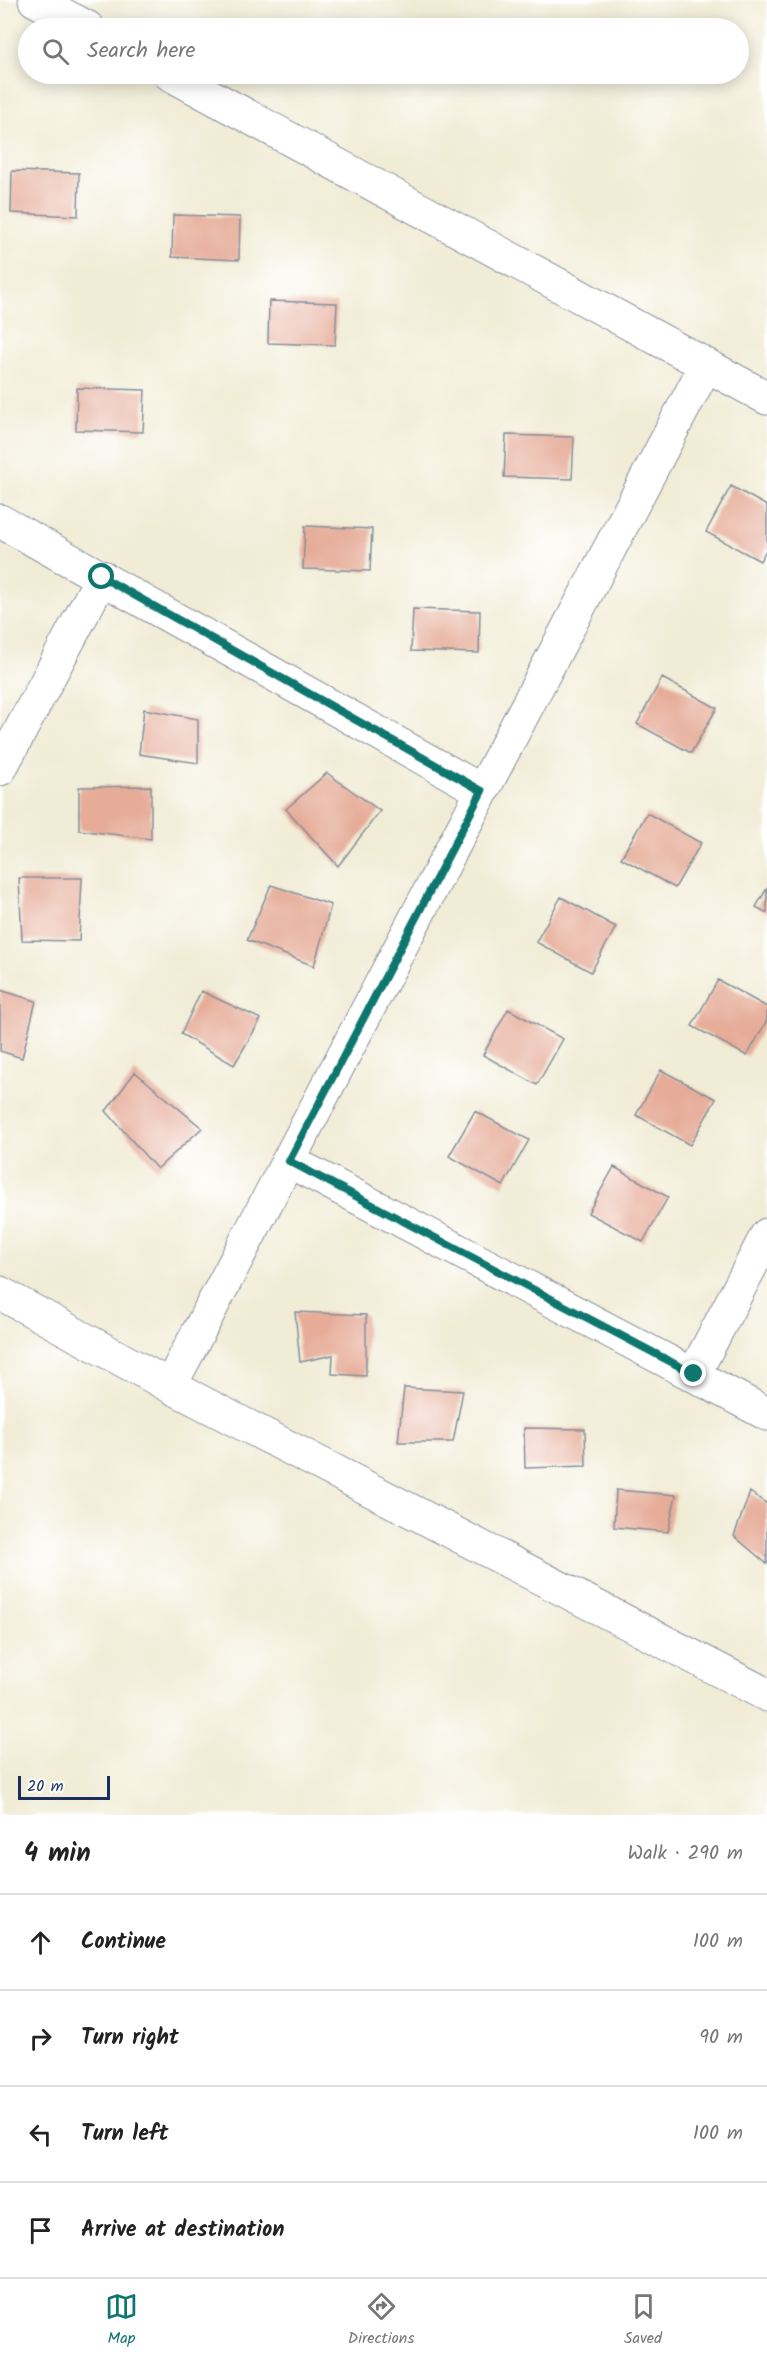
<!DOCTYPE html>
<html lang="en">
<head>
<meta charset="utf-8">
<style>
	:root { --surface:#fff; --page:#f2f2f2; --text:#222; --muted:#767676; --line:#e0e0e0; --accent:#0f766e }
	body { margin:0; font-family:Kalam,sans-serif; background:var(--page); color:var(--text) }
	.scale { position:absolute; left:18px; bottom:15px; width:92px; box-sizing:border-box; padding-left:6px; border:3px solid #1b2f5e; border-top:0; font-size:16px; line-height:21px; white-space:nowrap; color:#1b2f5e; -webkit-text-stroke:4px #fff; paint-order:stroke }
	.stop { position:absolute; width:18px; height:18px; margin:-14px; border:4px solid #0f766e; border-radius:50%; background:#fff }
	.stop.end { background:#0f766e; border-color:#fff; box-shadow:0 2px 6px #0008 }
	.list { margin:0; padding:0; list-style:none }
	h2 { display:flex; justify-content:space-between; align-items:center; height:78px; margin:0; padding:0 24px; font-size:26px }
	h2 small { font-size:20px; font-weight:400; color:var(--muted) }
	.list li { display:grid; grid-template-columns:39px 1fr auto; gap:18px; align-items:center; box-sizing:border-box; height:96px; padding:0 24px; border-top:2px solid var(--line) }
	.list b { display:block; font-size:22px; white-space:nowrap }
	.list em { font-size:20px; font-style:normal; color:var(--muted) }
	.icon { flex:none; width:33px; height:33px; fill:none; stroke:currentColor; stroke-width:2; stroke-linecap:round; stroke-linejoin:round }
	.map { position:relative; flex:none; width:767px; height:1815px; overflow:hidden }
	.search { position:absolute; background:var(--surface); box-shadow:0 3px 15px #0003; left:18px; right:18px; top:18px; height:66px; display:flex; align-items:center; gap:15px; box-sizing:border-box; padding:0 21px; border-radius:33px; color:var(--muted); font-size:22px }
	.sheet { height:462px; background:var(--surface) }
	nav { display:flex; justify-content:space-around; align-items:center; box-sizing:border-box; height:84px; border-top:2px solid var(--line); background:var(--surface); font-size:16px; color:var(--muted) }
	nav a { display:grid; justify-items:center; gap:3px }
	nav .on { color:var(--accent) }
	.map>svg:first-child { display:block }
	.building { fill:#e6ac98 }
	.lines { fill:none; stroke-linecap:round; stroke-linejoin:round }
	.street-casing { stroke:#868e9a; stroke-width:35 }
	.street { stroke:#fff; stroke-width:33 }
	.route { stroke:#0f766e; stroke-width:8 }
</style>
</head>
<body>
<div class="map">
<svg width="767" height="1815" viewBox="0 0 767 1815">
	<rect width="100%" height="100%" fill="#fff"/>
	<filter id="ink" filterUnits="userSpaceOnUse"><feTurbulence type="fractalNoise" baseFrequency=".0167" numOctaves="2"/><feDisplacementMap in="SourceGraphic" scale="12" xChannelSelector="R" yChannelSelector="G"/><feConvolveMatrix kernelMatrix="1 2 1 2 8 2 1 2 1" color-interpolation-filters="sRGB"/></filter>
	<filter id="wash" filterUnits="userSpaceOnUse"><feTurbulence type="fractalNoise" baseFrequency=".008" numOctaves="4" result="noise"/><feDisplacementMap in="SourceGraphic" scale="24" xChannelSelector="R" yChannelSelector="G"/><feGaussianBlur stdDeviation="1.35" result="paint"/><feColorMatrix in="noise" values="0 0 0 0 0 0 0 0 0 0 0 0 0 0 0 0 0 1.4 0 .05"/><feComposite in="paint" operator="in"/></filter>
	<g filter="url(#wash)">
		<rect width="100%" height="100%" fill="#f1ecd5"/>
		<g id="blocks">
			<!-- building -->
			<path class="building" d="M12 171 79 173 78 216 11 213Z
				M173 215 240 217 239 260 172 257Z
				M269 301 337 303 335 345 268 343Z
				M77 388 145 390 143 432 76 430Z
				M506 435 574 437 572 479 504 477Z
				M731 486 767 506V548L760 561 706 532Z
				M305 526 372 529 370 571 303 569Z
				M413 609 480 611 479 653 411 651Z
				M662 678 717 708 691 753 637 724Z
				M144 709 198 719V763L139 754Z
				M327 773 380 811 338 866 286 809Z
				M151 786V839L79 830V787Z
				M647 813 701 843 675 888 621 858Z
				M19 878H82L79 941 22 940Z
				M271 885 331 905 314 966 247 940Z
				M767 888V913L756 907Z
				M561 897 616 927 591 972 536 942Z
				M718 980 767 1007V1020L747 1056 692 1026Z
				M0 990 36 1001 22 1058 0 1051Z
				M201 991 261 1019 234 1065 181 1034Z
				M508 1009 563 1039 537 1085 483 1055Z
				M661 1070 716 1099 690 1145 636 1115Z
				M135 1072 202 1128 157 1169 106 1111Z
				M475 1111 529 1140 503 1186 449 1156Z
				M614 1167 668 1197 643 1242 588 1213Z
				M295 1312 366 1315V1376L332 1374 333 1355 300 1362Z
				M404 1388 463 1391 453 1442H398Z
				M524 1428 585 1429 586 1466 525 1468Z
				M616 1490 676 1495 668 1532 614 1527Z
				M750 1492 767 1504V1564L734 1536Z"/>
		</g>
	</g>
	<g filter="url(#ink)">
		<use href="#blocks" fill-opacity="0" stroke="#868e9a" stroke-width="1.5"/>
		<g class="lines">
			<!-- street casing -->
			<g class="street-casing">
				<path id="street" d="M35 0 88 28
					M170 74 767 398
					M0 521 482 791
					M0 769 102 577
					M289 1161 767 1414
					M0 1293 170 1386 767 1695
					M694 1374 767 1235
					M170 1386 706 365"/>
			</g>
			<!-- street -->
			<use href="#street" class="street"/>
		</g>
	</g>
	<g class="lines" filter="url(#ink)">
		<!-- route -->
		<path class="route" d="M102 577 482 791 289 1161 694 1374"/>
	</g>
</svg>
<div class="scale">20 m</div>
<div class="stop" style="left:102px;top:577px"></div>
<div class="stop end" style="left:694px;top:1374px"></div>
<div class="search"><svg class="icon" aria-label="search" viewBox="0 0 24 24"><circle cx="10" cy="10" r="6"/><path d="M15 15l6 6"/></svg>Search here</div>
</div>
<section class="sheet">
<h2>4 min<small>Walk · 290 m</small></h2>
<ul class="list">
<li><svg class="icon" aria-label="ahead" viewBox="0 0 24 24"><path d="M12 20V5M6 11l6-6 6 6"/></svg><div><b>Continue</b></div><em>100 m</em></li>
<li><svg class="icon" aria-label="right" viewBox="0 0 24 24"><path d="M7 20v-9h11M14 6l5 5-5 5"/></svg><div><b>Turn right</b></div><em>90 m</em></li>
<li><svg class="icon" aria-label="left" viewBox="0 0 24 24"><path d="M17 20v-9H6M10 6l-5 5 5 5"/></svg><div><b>Turn left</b></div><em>100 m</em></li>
<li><svg class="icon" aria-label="arrive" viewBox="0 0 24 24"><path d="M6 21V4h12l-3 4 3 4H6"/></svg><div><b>Arrive at destination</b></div></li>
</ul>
</section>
<nav>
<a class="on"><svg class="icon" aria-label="map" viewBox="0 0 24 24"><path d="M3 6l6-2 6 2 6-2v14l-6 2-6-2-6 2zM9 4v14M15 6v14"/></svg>Map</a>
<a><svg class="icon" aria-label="directions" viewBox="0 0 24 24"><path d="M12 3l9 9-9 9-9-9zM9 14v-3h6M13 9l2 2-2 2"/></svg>Directions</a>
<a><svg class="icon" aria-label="saved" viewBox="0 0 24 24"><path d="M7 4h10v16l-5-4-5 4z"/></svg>Saved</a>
</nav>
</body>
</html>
